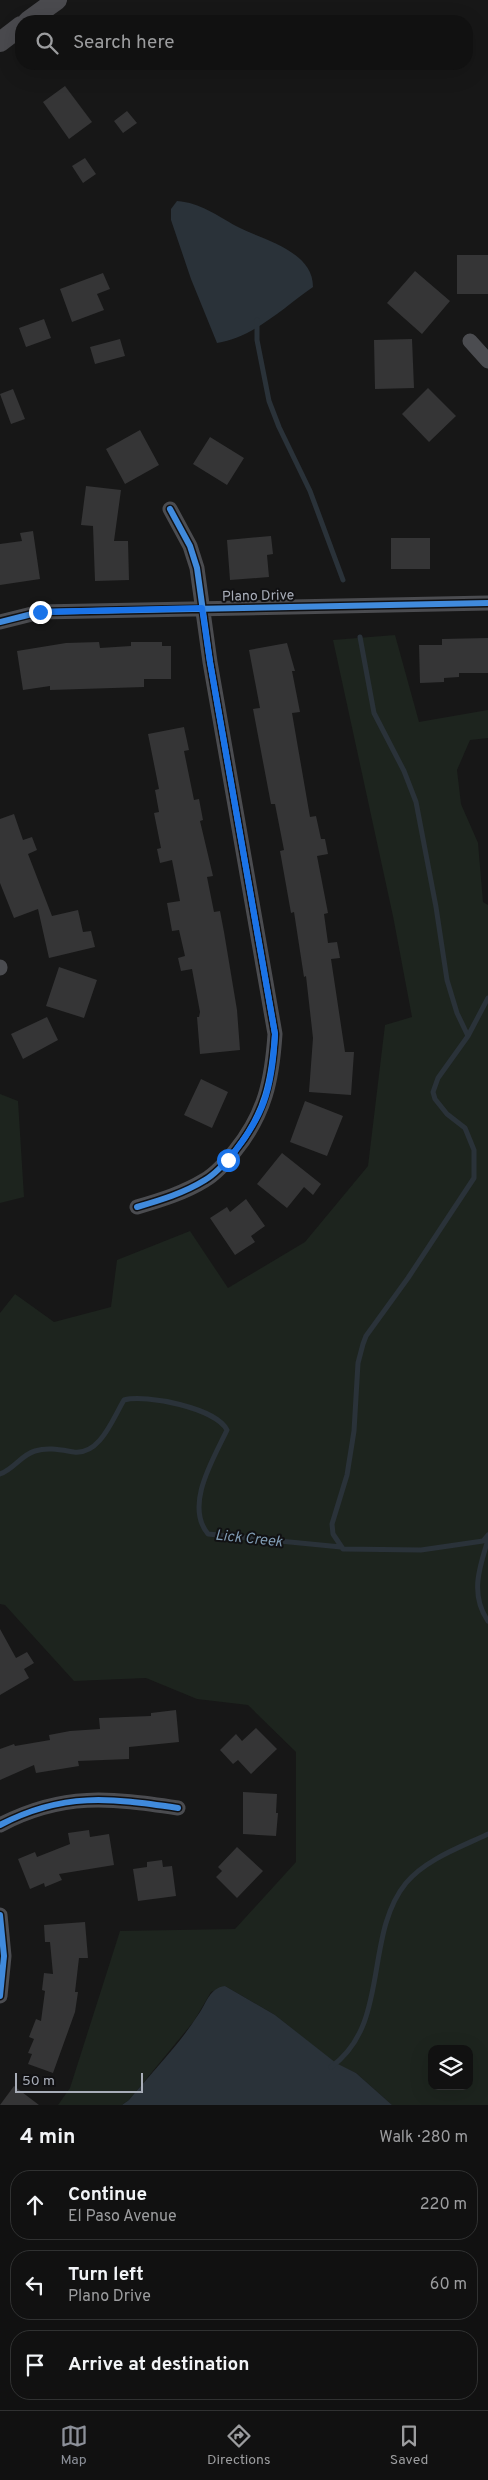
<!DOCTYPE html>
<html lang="en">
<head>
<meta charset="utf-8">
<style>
	:root { --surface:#111; --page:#1e1f1f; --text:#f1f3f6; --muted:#9c9d9f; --line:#303131; --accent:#8c9099 }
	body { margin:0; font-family:Overpass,sans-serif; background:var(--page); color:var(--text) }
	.controls { position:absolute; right:15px; bottom:15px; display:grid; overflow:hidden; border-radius:10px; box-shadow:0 5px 20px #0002 }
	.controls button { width:45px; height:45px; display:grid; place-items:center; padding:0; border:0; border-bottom:1px solid var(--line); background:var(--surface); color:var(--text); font:25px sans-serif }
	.scale { position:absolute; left:15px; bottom:12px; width:128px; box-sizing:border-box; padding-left:5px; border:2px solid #a8adb8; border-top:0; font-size:14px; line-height:18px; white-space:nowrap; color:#a8adb8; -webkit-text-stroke:4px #111113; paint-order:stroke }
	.stop { position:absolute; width:15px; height:15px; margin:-11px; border:4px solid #1a73e8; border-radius:50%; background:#fff }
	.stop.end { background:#1a73e8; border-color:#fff; box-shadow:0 1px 5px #0008 }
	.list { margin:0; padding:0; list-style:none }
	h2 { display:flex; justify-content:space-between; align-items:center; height:65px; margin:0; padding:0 20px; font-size:21px }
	h2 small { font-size:16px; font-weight:400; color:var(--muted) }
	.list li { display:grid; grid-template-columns:32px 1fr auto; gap:15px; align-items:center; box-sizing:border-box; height:70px; margin:0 10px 10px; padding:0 10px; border:1px solid var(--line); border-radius:20px }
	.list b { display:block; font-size:19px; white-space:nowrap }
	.list p { margin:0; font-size:16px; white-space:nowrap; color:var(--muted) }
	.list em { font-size:16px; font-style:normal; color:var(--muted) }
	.icon { flex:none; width:28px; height:28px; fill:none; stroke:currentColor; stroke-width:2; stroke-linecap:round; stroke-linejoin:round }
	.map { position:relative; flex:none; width:488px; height:2105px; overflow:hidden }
	.search { position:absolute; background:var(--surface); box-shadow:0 5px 20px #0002; left:15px; right:15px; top:15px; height:55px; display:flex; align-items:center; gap:12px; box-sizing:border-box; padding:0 18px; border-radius:20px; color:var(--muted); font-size:19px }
	.sheet { height:305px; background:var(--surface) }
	nav { display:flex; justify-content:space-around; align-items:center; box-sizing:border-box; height:70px; border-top:1px solid var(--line); background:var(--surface); font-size:14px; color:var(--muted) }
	nav a { display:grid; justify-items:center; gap:2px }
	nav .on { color:var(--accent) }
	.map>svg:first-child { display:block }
	.green { fill:#1d241e; fill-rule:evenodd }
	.water { fill:#2a3239 }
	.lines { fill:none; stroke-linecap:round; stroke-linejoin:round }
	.stream { stroke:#2a3239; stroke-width:5 }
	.building { fill:#353536 }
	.minor { stroke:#4b4c50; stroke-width:15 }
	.secondary { stroke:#4a4a4e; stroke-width:20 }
	.cycleway-casing { stroke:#111113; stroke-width:9 }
	.cycleway { stroke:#408adc; stroke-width:6 }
	.route { stroke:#1a73e8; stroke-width:6 }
	.labels { text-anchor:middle; stroke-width:4; stroke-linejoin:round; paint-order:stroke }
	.street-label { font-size:14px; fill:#a8adb8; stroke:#111113 }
	.water-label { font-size:15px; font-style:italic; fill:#7f9bb3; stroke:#111113 }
</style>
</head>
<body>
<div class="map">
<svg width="488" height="2105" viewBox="0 0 488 2105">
	<rect width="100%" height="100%" fill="#171717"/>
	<!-- green -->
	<path class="green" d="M395 635 419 722 488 710V738L470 740 457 770 461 804 478 843 483 902 488 905V2105H392L356 2073 336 2064 275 2015 225 1986 211 1992 194 2021 129 2100 122 2105H58L70 2088 120 1931 235 1929 296 1862V1752L248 1705 197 1699 146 1678 74 1681 5 1605 0 1604V1313L15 1294 54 1322 111 1307 117 1260 190 1231 228 1288 305 1242 368 1166 385 1025 412 1017 393 916 333 640ZM432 2049H469V2086H432Z
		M0 1094 18 1101 24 1197 0 1203Z"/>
	<!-- water -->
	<path class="water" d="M177 201C201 203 216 215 236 226 262 240 313 250 313 287 284 307 253 338 217 343L191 279 171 220V209Z
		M225 1986 275 2015 336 2063 356 2073 392 2105H122L129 2100C152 2072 179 2045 198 2015 207 2003 209 1988 225 1986Z"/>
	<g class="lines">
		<!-- stream -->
		<path class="stream" d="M257 320V340L269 401 279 427 310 491 343 580
			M360 637 374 713 404 771 416 802 436 907 447 980 457 1013 468 1036
			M488 998 468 1036 438 1078 433 1092 435 1099 447 1114 465 1128 474 1150V1178L408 1278 366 1336 363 1344 358 1363 354 1431 347 1475 332 1524 333 1534 343 1549 421 1550 483 1541 488 1535
			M0 1474C14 1469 21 1455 35 1451 48 1447 61 1450 74 1452 100 1455 112 1420 124 1400 146 1394 216 1408 227 1430 214 1458 184 1505 208 1534L341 1547
			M488 1540C479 1568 470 1595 488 1621
			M331 2067C391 2024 363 1936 406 1883 426 1859 461 1847 488 1834"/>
	</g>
	<!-- building -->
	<path class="building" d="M65 86 92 122 69 139 43 102Z
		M127 111 137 123 123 133 114 121Z
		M85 158 96 174 83 183 72 166Z
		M457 255H488V294H457Z
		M415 271 450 301 422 334 387 303Z
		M103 273 110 289 97 294 104 310 72 322 60 289Z
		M44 319 51 338 26 347 19 328Z
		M120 339 125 356 95 364 90 347Z
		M412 339 414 388 375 389 374 340Z
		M428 388 456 416 429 442 402 414Z
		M13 389 25 419 11 424 0 394Z
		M140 430 159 465 125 484 106 449Z
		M210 437 244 458 227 485 193 464Z
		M86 486 121 490 114 541H128L129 580 95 581 93 526 81 525Z
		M33 531 40 579 0 585V544L22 541 20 533Z
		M271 536 273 554 267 555 269 577 230 580 227 540Z
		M391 538H430V569H391Z
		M488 638V673H459V677L444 678V682L420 683 419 645H442V639Z
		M99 642 100 648 131 646V642H162V646H171V679H144V687L50 690V686L23 690 17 651 66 643Z
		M287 643 295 671H292L300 712 292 713 310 817 316 816 321 839H325L328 854 317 856 328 913 324 914 328 943 337 942 340 958 331 959 345 1052H354L351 1095 309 1092 313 1038 306 976 304 977 294 912 291 913 280 851 284 850 275 804H271L253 709 260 708 249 650Z
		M184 727 189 750 184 751 194 800 199 799 203 820 200 821 213 876 207 877 214 912 220 911 224 932 237 1010 240 1050 200 1054 197 1017H199L200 1012 192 969 181 971 178 958 185 956 179 930 172 931 167 903 180 901 172 860 160 863 157 849 161 848 154 813 159 812 155 790 159 789 148 734Z
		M14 814 23 840 32 837 37 850 28 854 52 916 78 910 83 932 91 931 95 947 49 958 38 909 14 918 0 883V819Z
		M59 967 97 980 84 1018 46 1006Z
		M47 1017 58 1040 23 1059 11 1034Z
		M201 1079 228 1092 212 1128 184 1115Z
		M305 1101 343 1116 327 1156 290 1142Z
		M282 1153 321 1184 313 1195 304 1187 287 1208 257 1184Z
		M246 1199 265 1226 251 1236 255 1242 235 1255 210 1218 227 1207 230 1212Z
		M0 1629 16 1658 27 1652 34 1663 24 1669 29 1678 0 1695Z
		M176 1710 179 1742 129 1747V1759L78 1761 79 1766 36 1773 34 1765 0 1780V1749L14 1744 15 1746 50 1740 49 1735 70 1731 100 1729 99 1718 151 1716V1713Z
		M256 1728 277 1749 251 1774 238 1760 233 1764 220 1750 236 1734 242 1741Z
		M243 1792 277 1794 276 1813H278L276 1836 243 1834Z
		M89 1830 90 1837 109 1834 114 1865 59 1874 62 1880 45 1887 44 1883 30 1889 18 1859 35 1852 37 1857 70 1844 68 1833Z
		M237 1847 263 1871 237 1898 216 1877 222 1871 218 1867Z
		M162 1860 163 1867 172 1866 176 1896 138 1901 133 1869 147 1867V1862Z
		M85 1922 88 1958H79L75 1992H78L75 2012 53 2073 28 2064 32 2054 28 2053 34 2039 29 2037 36 2019 41 2021 45 1991 42 1990 44 1973 53 1974 50 1942H45L44 1925Z
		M14 2086 39 2105H0Z"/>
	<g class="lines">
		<!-- minor -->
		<path class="minor" d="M470 341 488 361
			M0 622 40 612 488 603
			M0 967V968
			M137 1207C161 1200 184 1193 205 1180 217 1173 227 1161 235 1151 265 1114 272 1080 275 1034L210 662 197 568 190 546 170 509
			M0 1825C63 1792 110 1798 178 1808
			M0 1915 4 1956 0 1996"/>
		<!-- secondary -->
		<path class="secondary" d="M28 21 57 0
			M0 42 21 26"/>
		<!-- cycleway casing -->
		<g class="cycleway-casing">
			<path id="cycleway" d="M0 622 40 612 488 603
				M137 1207C161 1200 184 1193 205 1180 217 1173 227 1161 235 1151 265 1114 272 1080 275 1034L210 662 197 568 190 546 170 509
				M0 1825C63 1792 110 1798 178 1808
				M0 1915 4 1956 0 1996"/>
		</g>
		<!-- cycleway -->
		<use href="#cycleway" class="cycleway"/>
	</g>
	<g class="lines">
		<!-- route -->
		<path class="route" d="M40 612 202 608 210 662 275 1034C272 1091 264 1116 228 1160"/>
	</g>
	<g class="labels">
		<!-- street labels -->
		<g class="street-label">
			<text transform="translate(258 595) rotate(-1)" y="5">Plano Drive</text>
		</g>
		<!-- water labels -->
		<g class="water-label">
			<text transform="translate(249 1538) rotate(6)" y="5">Lick Creek</text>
		</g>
	</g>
</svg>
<div class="controls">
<button><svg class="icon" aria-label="layers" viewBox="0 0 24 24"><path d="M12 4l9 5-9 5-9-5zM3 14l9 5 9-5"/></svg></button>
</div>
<div class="scale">50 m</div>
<div class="stop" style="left:228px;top:1160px"></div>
<div class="stop end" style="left:40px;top:612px"></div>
<div class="search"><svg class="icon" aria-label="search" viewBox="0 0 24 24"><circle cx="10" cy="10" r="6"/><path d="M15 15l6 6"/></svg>Search here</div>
</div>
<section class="sheet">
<h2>4 min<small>Walk · 280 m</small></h2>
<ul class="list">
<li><svg class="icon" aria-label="ahead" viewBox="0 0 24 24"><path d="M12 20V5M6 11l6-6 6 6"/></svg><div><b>Continue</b><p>El Paso Avenue</p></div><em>220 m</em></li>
<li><svg class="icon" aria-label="left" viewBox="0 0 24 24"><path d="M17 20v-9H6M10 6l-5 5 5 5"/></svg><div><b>Turn left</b><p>Plano Drive</p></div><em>60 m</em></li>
<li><svg class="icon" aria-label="arrive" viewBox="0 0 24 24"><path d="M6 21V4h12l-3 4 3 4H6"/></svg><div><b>Arrive at destination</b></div></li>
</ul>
</section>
<nav>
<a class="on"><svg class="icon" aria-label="map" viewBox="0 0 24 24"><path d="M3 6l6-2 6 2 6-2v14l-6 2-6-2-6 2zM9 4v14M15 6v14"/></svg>Map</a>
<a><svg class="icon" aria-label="directions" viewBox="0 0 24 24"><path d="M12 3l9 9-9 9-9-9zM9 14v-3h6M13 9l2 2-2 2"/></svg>Directions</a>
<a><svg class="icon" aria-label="saved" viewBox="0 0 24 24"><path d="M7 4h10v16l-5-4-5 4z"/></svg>Saved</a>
</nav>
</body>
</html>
